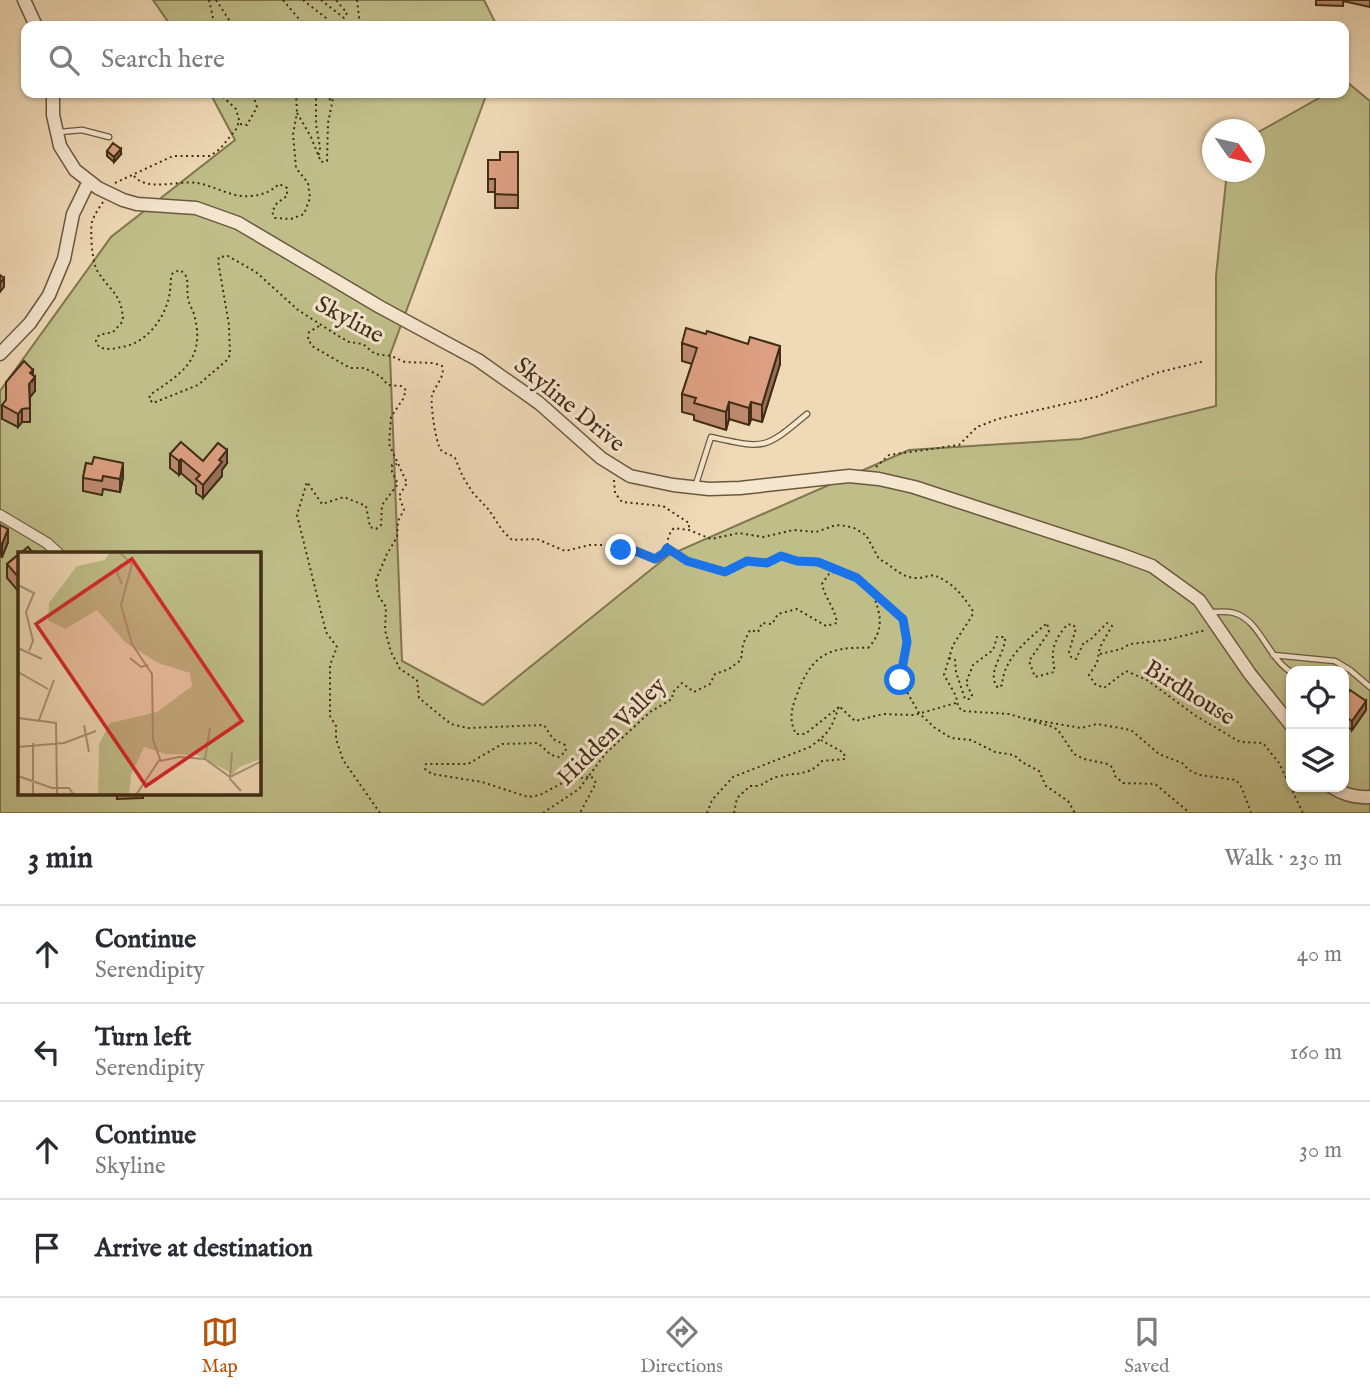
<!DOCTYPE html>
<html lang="en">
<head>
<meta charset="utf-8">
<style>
	:root { --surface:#fff; --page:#f7f7f7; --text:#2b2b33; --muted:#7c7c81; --line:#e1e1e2; --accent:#b45309 }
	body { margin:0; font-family:"IM FELL English",serif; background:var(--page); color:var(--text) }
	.controls { position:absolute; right:21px; bottom:21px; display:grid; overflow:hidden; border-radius:14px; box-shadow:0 2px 5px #0004 }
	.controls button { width:63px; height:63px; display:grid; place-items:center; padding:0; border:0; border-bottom:2px solid var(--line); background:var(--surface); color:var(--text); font:35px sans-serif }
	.compass { position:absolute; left:1202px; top:119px; width:63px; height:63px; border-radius:50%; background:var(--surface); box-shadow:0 2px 5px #0004; rotate:124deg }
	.stop { position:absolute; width:21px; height:21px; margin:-16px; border:5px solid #1a73e8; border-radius:50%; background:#fff }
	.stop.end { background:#1a73e8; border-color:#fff; box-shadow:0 2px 7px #0008 }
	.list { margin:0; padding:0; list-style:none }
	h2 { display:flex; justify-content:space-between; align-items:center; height:91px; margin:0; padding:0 28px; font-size:30px }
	h2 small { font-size:23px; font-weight:400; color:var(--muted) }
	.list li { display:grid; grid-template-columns:46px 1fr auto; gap:21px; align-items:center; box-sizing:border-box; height:98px; padding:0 28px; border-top:2px solid var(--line) }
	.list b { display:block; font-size:26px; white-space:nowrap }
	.list p { margin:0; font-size:23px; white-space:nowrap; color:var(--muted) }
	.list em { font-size:23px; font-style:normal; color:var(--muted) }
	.icon { flex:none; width:38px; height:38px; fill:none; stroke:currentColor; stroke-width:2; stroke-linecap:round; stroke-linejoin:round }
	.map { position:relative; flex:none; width:1370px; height:813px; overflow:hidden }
	.search { position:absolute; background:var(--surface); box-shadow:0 2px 5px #0004; left:21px; right:21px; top:21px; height:77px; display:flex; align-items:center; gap:18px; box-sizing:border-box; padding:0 24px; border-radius:14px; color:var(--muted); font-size:26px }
	.sheet { height:483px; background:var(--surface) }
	nav { display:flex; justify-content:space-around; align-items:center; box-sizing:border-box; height:98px; border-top:2px solid var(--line); background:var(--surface); font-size:19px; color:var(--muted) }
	nav a { display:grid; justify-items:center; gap:4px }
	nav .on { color:var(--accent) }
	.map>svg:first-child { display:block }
	.green { fill:#bfbe89; stroke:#80764f; stroke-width:2; fill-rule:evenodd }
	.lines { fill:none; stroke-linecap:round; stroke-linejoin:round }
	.service-casing { stroke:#6c583d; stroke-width:7 }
	.minor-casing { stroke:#6c583d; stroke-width:12 }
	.tertiary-casing { stroke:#6c583d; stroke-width:15 }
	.path { stroke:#402d15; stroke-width:2; stroke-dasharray:2 3.5; stroke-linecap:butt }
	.service { stroke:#f5e6d0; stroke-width:4.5 }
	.minor { stroke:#f5e6d0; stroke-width:10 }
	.tertiary { stroke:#f5e6d0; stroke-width:12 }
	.wall { fill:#bd896f; stroke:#402d15; stroke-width:2 }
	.shaded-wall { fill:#9a6f5a; stroke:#402d15; stroke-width:2 }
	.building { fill:#dc9f81; stroke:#402d15; stroke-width:2 }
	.route { stroke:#1a73e8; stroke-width:9 }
	.labels { text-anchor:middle; stroke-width:6; stroke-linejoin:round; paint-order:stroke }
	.street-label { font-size:24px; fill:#402d15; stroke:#f5e6d0 }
	.inset-road { fill:none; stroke:#a99476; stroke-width:2 }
	.view { fill:#d62828; fill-opacity:0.15; stroke:#d62828; stroke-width:3.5 }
	.inset-edge { fill:none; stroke:#402d15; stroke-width:3.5 }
</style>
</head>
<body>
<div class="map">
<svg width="1370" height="813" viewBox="0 0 1370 813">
	<rect width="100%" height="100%" fill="#efd9b6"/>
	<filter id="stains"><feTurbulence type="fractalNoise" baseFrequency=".00286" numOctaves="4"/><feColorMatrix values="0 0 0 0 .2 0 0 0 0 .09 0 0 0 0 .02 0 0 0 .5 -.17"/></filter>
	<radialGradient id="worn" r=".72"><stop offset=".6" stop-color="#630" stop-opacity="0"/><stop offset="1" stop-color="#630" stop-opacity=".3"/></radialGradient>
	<!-- green -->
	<path class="green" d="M153 0H484L497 26H171Z
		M1347 82 1370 101V813H0V391L111 237 235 140 210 93H487L390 355 402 661 483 705 669 555 909 450 1081 439 1216 406V276L1227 172H1254L1255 134 1328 93H1344V83ZM19 554H259V794H19ZM1291 671H1344V787H1291Z"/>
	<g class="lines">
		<!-- service casing -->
		<g class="service-casing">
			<path id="service" d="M60 132 82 130 109 137
				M696 484 711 437C765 449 764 450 807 414
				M1211 612C1218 612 1227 611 1234 613 1260 620 1267 657 1291 672
				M1273 655 1335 661 1350 670 1370 687"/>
		</g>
		<!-- minor casing -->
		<g class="minor-casing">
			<path id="minor" d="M0 515 47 543 59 554"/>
		</g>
		<!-- tertiary casing -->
		<g class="tertiary-casing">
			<path id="tertiary" d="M24 0 36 26
				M53 93V115L60 146 75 170 98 188 123 200 137 204 196 208 238 223 380 307 478 360 539 403 601 458 630 476 673 485 709 489 740 488 849 476 879 479 914 487 1122 555 1152 566 1199 600 1250 674 1291 725
				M0 354 30 323 49 295 64 259 73 214 89 181
				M1332 787C1344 795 1356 798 1370 797"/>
		</g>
		<!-- path -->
		<path class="path" d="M209 0 213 18 217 26
			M216 0 233 26
			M283 0 305 26
			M303 0 326 18 331 26
			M321 0 344 18 347 13 336 0
			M357 0 360 26
			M296 93 297 113
			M316 93V124L320 148 318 157
			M329 93 330 102
			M240 124 247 125 257 107 252 93
			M134 176C147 192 178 180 197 183 215 186 232 198 250 196 263 195 270 192 279 184L287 188V196L277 203 272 212 275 218 291 219 304 214 310 198 308 183 296 168 293 134 297 113 311 137 321 162 327 161 328 123 334 93
			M115 183 173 156H210L220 149 237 128 239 120 236 109 219 93
			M103 202C99 208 94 215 92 222 90 232 92 264 98 272 111 292 122 294 123 321L113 332 99 335 96 341 99 347C106 350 114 349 121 347 147 344 167 316 170 291 171 285 170 280 172 274L179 270C191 275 186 286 188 298 189 305 194 311 195 318 205 361 180 374 150 395L149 399 153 403 198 385 226 361 230 355 229 325 218 261 219 257 228 256 256 272 298 310 340 337 349 342 363 344 375 354 391 356 405 362 434 363 442 366C446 376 435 385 432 396 430 403 436 445 441 450 444 454 451 454 455 458L463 477 473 493 489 510 502 530 512 540 537 539 565 551 590 545H605L621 550H633L655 559C674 551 662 540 674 528L689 530 711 539 739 533 763 537 794 530 816 532 836 525 846 526 854 528 866 535 879 559C892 565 901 578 916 578 922 578 928 576 934 575 954 584 961 593 973 611L972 616 953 645 944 675 956 696 958 706 962 711 1009 714 1053 727 1058 730 1074 754 1084 759 1108 764 1113 768 1115 776 1123 783 1155 784 1190 813
			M319 326 309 332 308 339 312 346 350 368H364L380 376 388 385 401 386 406 390 403 399 391 417 389 444 407 483 399 496 404 510 398 521 397 537 387 554 376 580 378 595 386 607 385 630 391 652 400 669 417 680 419 698 451 724 468 728 544 725 553 739 565 745 566 751 559 757 551 755 538 743 502 744 468 764H426L425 769 432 774 482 782 528 797 540 795 566 781 591 776 596 783 580 813
			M876 467 889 455 959 445 977 427 998 419 1096 397 1156 373 1205 361
			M614 480 615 493 622 502 663 506 689 523V529
			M668 549 687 561 725 572 747 560 767 563 781 556 797 561 818 562 857 578 903 619 907 642 900 680 919 713 935 728 951 738 971 740 995 752 1014 755 1022 762 1039 771 1046 786 1068 801 1075 813
			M1100 654 1121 649 1130 644 1166 640 1206 630
			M949 658 955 660 956 672 965 699H970L972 695 966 683 973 665 993 650 997 637H1005C1006 654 985 672 998 688L1002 685C1004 657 1027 641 1047 623L1049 632 1029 661 1035 677 1054 672C1055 665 1052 660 1053 654 1053 643 1060 633 1067 625L1072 624 1076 628 1069 652 1071 657 1076 659 1084 642 1089 641 1107 623 1112 626 1100 647 1097 663 1089 675 1095 684 1104 688 1126 671 1147 680 1196 716 1240 742 1263 743 1279 763 1303 813
			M839 707 805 734H796C789 720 791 711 796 697 810 658 825 646 868 648 885 630 881 614 872 592
			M1029 719 1081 728 1097 724 1131 730 1159 754 1182 763 1189 770 1199 775 1236 780 1242 788 1251 813
			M380 813 343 760 336 739V726L330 716V665L337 647 326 632 297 515 307 482 322 504 344 497 366 506 370 527 376 529 381 525 382 505 398 484 392 472V465L397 464
			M543 813 579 789 606 753 650 712 672 699 673 692 682 683 694 692 710 684 715 674 729 669 741 660 743 644 750 630 758 632 762 623 772 624 778 614 797 609 826 626 837 623C835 608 825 598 822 584L829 574 838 571
			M707 813 712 800 733 777 810 747C830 732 831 729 839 706L855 721 883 714 914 715 956 703
			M734 813 737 798 750 786C764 787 764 781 776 777 795 772 808 777 822 761L845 759 844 753 821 740"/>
		<!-- service -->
		<use href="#service" class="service"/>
		<!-- minor -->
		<use href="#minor" class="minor"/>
		<!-- tertiary -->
		<use href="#tertiary" class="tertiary"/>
	</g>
	<!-- wall -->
	<path class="wall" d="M1316 0H1370V7L1343 1V6L1316 5Z
		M107 151 121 154 114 162 107 156Z
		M518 152V208H495V192H488V160H500Z
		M682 343 780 364 762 422 751 419 749 425 729 419 726 430 694 420V415L682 412V394L692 364 682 361Z
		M33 376 35 391 30 397V422H22L18 427 2 419V405Z
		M170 454 203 461 227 463 222 470V476L203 498 196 493V486L181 473 179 475 170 468Z
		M86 463 123 477 120 492 103 489 102 495 83 491V478Z
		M0 525 8 542 2 557 0 556Z
		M19 554V592L7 578V564Z
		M1344 699 1366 710 1352 730 1344 725Z
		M117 794H143V798L117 799Z"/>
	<!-- shaded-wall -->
	<path class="shaded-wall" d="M121 149V154L114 162V157Z
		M4 278V287L0 292V283Z
		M780 346V364L762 422V405Z
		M33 370V380L35 377V391L29 398 30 373Z
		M729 402V419L726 430V412Z
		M751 402V419L749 425V408Z
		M22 409V422L18 427V414Z
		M227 450V463L222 470V476L203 498V485L219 460Z
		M181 459V473L179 475V461Z
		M123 463V477L120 492V479Z
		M8 529V542L2 557V544Z
		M1366 701V710L1352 730V721Z"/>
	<!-- building -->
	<path class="building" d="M113 143 121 149 114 157 107 151Z
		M500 152H518V195L495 194V179H488V160H500Z
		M0 275 4 278 0 283Z
		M686 328 706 334 707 331 748 344 750 337 780 346 762 405 751 402 749 408 729 402 726 412 694 403 696 398 682 394 697 348 682 343Z
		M24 361 33 370 30 373 35 377 29 384 30 408 22 409 18 414 2 405 6 400V382Z
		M181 442 203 461 218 443 227 450 219 460 222 462 203 485 196 479 200 475 181 459 179 461 170 454Z
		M94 457 123 463 120 479 103 476 102 481 83 478 86 463 92 464Z
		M0 525 8 529 2 544 0 543Z
		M28 547 34 554H19V578L7 564Z
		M1350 690 1366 701 1352 721 1344 716 1347 710 1344 708V699Z"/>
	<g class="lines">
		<!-- route -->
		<path class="route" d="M621 550H633L655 559 664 553 667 548 687 561 725 572 747 561 767 563 781 556 797 561 818 562 857 578 903 619 907 642 900 680"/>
	</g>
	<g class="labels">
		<!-- street labels -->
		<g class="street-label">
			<text transform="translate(350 319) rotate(28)" y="8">Skyline</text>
			<text transform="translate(570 404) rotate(39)" y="8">Skyline Drive</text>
			<text transform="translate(1190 692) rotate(32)" y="8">Birdhouse</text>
			<text transform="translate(611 731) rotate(-45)" y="8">Hidden Valley</text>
		</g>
	</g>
	<!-- overview -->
	<g transform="translate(18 552)">
		<rect width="243" height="243" fill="#efd9b6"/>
		<path d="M92 0H243V207L221 215 215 222 179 203 147 202 126 195 113 223 111 243H80L81 192 92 171 139 160 174 134 172 121 140 111 108 91 79 58 47 77 30 68 31 51 59 14 87 8Z" fill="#bfbe89"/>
		<path class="inset-road" d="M101 0 114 12 103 53 114 92 134 122 135 188 142 207 118 243M103 12 99 21 104 32M0 33 16 41 8 60 15 89 11 99M0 96 24 107M112 106 123 115 130 113M0 120 30 137M0 166 38 171 39 243M21 168 36 128M66 173 71 200M0 195 46 191 78 179M214 199 212 227 223 239M187 207 192 176M142 209 161 205 187 207 212 225 244 209M0 224 34 236H51L56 243M15 243V191"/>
		<path class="view" d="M114 7 224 169 128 234 18 72Z"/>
		<rect width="243" height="243" class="inset-edge"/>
	</g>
	<rect width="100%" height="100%" filter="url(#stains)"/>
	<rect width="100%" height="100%" fill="url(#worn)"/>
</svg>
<div class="controls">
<button><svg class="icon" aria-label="locate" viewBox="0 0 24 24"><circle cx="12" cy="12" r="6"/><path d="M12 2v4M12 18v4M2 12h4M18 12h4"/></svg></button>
<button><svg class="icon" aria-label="layers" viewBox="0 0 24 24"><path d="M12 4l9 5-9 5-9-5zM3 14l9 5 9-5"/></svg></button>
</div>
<svg class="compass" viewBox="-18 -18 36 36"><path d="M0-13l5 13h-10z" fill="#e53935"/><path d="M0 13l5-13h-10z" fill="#7c7c81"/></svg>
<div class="stop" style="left:900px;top:680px"></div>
<div class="stop end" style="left:621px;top:550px"></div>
<div class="search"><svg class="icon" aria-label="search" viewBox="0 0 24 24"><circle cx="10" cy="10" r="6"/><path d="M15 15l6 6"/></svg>Search here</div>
</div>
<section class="sheet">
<h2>3 min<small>Walk · 230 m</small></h2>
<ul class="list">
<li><svg class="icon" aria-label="ahead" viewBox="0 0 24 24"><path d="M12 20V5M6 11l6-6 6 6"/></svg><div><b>Continue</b><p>Serendipity</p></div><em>40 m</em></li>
<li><svg class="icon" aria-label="left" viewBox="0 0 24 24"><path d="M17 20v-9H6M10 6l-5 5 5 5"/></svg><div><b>Turn left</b><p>Serendipity</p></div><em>160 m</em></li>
<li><svg class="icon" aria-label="ahead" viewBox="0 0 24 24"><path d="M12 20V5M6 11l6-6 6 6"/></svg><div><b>Continue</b><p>Skyline</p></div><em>30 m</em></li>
<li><svg class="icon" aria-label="arrive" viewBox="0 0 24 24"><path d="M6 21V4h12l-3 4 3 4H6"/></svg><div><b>Arrive at destination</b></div></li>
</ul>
</section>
<nav>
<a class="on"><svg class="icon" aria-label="map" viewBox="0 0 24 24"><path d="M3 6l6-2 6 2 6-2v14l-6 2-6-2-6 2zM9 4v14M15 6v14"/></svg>Map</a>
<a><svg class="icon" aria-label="directions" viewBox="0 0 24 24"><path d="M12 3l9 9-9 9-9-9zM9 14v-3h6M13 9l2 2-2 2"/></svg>Directions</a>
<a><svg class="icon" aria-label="saved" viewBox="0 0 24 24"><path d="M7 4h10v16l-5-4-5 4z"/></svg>Saved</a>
</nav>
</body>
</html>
